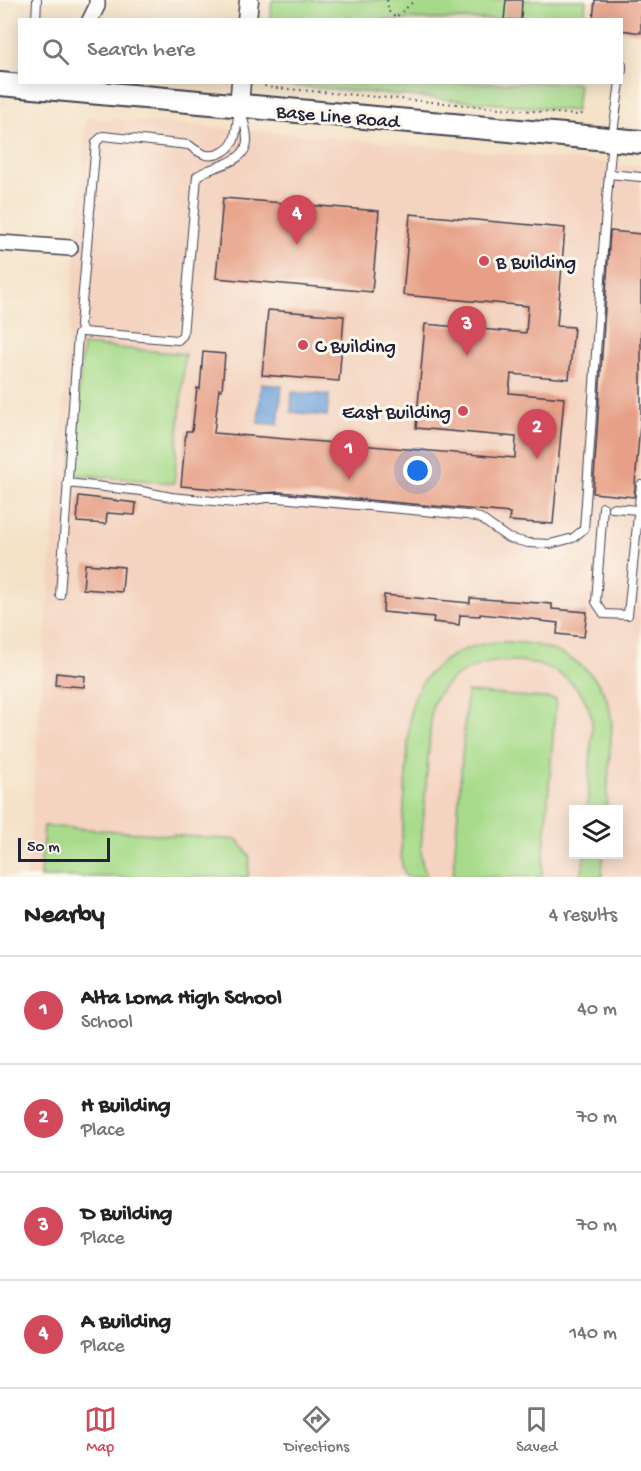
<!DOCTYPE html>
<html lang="en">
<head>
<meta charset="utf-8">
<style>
	:root { --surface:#fff; --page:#f6f6f6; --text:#222; --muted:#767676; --line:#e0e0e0; --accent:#d1495b }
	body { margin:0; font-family:"Gochi Hand",sans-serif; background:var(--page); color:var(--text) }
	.controls { position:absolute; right:18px; bottom:18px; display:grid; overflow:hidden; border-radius:0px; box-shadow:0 3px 15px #0003 }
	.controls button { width:54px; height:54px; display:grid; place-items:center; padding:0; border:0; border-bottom:2px solid var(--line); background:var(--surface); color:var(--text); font:30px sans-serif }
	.scale { position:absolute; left:18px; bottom:15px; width:92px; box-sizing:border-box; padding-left:6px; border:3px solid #22223b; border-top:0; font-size:16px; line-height:21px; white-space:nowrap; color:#22223b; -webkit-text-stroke:4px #fbf7ec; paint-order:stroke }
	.you { position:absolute; left:418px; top:471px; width:21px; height:21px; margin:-15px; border:4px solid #fff; border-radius:50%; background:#1a73e8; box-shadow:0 0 0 9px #1a73e833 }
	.badge { display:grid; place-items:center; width:39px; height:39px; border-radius:50%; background:var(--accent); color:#fff; font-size:20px; font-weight:700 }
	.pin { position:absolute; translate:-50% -50px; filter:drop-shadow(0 2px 3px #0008) }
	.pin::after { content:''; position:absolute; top:32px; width:21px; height:18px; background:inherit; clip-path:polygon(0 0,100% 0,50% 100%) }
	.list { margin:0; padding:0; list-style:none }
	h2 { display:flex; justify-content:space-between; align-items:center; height:78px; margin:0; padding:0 24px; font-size:26px }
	h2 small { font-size:20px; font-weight:400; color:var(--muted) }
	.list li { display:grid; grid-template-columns:39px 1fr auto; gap:18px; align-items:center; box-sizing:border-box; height:108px; padding:0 24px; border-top:2px solid var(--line) }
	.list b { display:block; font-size:22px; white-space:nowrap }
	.list p { margin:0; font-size:20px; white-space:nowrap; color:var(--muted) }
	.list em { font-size:20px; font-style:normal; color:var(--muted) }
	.icon { flex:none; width:33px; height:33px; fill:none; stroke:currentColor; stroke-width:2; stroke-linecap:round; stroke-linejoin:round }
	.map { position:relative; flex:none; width:641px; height:877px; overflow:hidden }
	.search { position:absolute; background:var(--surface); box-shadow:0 3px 15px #0003; left:18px; right:18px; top:18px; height:66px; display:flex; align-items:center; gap:15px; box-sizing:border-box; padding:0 21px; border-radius:0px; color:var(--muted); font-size:22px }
	.sheet { height:510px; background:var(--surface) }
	nav { display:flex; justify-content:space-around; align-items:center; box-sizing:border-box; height:84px; border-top:2px solid var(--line); background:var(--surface); font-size:16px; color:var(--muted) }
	nav a { display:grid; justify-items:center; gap:3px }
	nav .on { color:var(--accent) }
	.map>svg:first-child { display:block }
	.built { fill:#f4d3c0; fill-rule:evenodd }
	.green { fill:#a7db8b; stroke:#647e63; stroke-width:1.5 }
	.water { fill:#6da1d9; stroke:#48628a; stroke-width:1.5 }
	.building { fill:#e7a087 }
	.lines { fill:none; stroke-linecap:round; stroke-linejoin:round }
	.service-casing { stroke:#423f50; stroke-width:10 }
	.minor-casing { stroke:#423f50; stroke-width:18 }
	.tertiary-casing { stroke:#423f50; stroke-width:21 }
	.primary-casing { stroke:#423f50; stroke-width:26 }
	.path { stroke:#423f50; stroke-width:2; stroke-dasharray:1.5 4.5; stroke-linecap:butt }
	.service { stroke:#fff; stroke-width:8 }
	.minor { stroke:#fff; stroke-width:15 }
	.tertiary { stroke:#fff; stroke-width:18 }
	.primary { stroke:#fff; stroke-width:22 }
	.poi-dot { fill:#d1495b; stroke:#fbf7ec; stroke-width:2 }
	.labels { text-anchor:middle; stroke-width:6; stroke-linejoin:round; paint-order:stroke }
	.street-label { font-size:20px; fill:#22223b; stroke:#fbf7ec }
	.poi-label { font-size:20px; fill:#22223b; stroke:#fbf7ec; text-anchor:start }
</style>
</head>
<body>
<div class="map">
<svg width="641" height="877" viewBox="0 0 641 877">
	<rect width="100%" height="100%" fill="#fbf7ec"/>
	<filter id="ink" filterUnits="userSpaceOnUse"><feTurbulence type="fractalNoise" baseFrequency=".0167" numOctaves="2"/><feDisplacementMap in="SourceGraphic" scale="12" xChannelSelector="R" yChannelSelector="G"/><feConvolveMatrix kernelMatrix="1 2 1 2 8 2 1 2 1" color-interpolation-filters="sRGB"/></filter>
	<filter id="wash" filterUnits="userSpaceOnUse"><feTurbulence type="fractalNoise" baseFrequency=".008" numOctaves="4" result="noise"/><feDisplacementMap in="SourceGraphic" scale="24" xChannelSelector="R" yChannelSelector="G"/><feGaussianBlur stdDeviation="1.35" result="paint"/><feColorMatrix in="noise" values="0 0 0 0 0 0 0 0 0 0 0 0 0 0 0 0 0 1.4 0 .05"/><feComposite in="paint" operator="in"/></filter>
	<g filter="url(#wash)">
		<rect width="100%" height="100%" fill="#f4e2c7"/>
		<!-- built -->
		<path class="built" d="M86 117 296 134 641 166V629L639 667 641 668V877H26ZM574 810H618V854H574Z"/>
		<!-- green -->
		<path class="green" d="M272 0H586L584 19 270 20Z
			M273 83H579L576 111 274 84Z
			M83 345 185 354 174 483 71 474Z
			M497 642C546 640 603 662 611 716 613 727 611 738 610 749 609 769 608 789 606 809H587C588 789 590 769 591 749 591 740 593 731 592 722 592 714 588 706 585 700 556 646 453 648 432 707L421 849 422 863 427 877H406L402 865 401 852 410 715C416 671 456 646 497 642Z
			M467 692 556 699 542 877H453Z
			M44 826 238 840 250 857 248 877H40Z
			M584 855H603L602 877H580L583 867Z"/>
		<!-- water -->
		<path class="water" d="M261 384 282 386 278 425 258 423Z
			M292 392 329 395 327 416 291 412Z"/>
		<g id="blocks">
			<!-- building -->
			<path class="building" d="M506 0H522L521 20H504Z
				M595 0H641V33L621 30V20H593Z
				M223 198 379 211 372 292 216 278Z
				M410 214 565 228 557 326 574 327 569 379 511 374 509 393 564 398 553 524 509 521 510 513 468 509 279 492 262 493 181 486 186 431H192L197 388 200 389 203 352 225 354 222 390 219 389 214 433 515 458 516 437 416 428 425 324 526 333 528 306 403 295Z
				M610 231 641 234V412L634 497 593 493Z
				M268 310 344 316 339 381 262 375Z
				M79 496 136 503 135 515 107 513 106 524 77 522Z
				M85 564 124 567 122 592 83 589Z
				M384 595 470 603V598L552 604V609L587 612 584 637 557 634 558 623 541 621V620L480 614V616L460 615 459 625 433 622 434 617 383 612Z
				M56 673 85 676 84 687 55 685Z"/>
		</g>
	</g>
	<g filter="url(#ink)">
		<use href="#blocks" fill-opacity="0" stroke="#423f50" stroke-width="1.5"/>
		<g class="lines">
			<!-- service casing -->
			<g class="service-casing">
				<path id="service" d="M36 20 37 0
					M622 71V65
					M620 82 612 140 609 174 641 177
					M239 106C242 116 247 128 247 139 248 159 224 164 209 170 205 171 201 174 197 176L183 335 178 340 83 332 80 326 96 142 103 136 189 145C194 149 200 153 206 155 217 157 230 150 234 140 237 131 238 115 239 106Z
					M67 483 141 491 171 497 235 503 266 498H279L467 515 480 518 508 538 528 543 550 544 573 538 584 529C593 411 599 292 609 174
					M603 507 596 602 604 614 628 615 641 485
					M612 508 639 510
					M60 595 78 335 82 329"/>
			</g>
			<!-- minor casing -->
			<g class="minor-casing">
				<path id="minor" d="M90 20 97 6V0
					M0 243 70 248"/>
			</g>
			<!-- tertiary casing -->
			<g class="tertiary-casing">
				<path id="tertiary" d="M247 20 249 0
					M239 106 241 82"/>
			</g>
			<!-- primary casing -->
			<g class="primary-casing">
				<path id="primary" d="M0 84 641 142"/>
			</g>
			<!-- path -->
			<path class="path" d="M387 0 388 11 395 17
				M393 20 415 0
				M260 82 266 87 577 115 583 114"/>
			<!-- service -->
			<use href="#service" class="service"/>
			<!-- minor -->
			<use href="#minor" class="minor"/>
			<!-- tertiary -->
			<use href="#tertiary" class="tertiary"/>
			<!-- primary -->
			<use href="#primary" class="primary"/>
		</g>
	</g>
	<!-- markers -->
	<g class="poi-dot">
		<circle cx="484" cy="261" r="6"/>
		<circle cx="303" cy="345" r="6"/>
		<circle cx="463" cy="411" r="6"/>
	</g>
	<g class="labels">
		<!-- street labels -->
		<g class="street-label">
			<text transform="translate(338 115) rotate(5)" y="7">Base Line Road</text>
		</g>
		<!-- poi labels -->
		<g class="poi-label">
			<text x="496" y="268">B Building</text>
			<text x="315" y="352">C Building</text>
			<text x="451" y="418" text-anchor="end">East Building</text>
		</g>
	</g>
</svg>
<div class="controls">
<button><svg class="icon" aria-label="layers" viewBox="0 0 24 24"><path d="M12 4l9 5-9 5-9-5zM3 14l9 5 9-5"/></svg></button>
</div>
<div class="scale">50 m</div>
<div class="you"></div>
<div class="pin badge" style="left:349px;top:480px">1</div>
<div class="pin badge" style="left:537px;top:459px">2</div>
<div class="pin badge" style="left:467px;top:356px">3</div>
<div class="pin badge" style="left:297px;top:245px">4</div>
<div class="search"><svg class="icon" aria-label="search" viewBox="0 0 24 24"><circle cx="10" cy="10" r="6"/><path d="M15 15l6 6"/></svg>Search here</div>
</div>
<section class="sheet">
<h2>Nearby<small>4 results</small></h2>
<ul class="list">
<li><span class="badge">1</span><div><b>Alta Loma High School</b><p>School</p></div><em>40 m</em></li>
<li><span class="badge">2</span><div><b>H Building</b><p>Place</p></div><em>70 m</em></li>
<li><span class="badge">3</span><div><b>D Building</b><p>Place</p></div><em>70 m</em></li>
<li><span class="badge">4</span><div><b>A Building</b><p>Place</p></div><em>140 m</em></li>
</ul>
</section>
<nav>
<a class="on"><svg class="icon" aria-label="map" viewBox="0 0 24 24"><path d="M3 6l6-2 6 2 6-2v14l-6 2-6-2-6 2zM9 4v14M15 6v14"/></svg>Map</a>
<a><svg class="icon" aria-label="directions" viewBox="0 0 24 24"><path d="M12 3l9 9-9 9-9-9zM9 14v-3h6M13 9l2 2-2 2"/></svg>Directions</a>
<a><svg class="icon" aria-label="saved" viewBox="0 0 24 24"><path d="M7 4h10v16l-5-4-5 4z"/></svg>Saved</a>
</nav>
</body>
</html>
